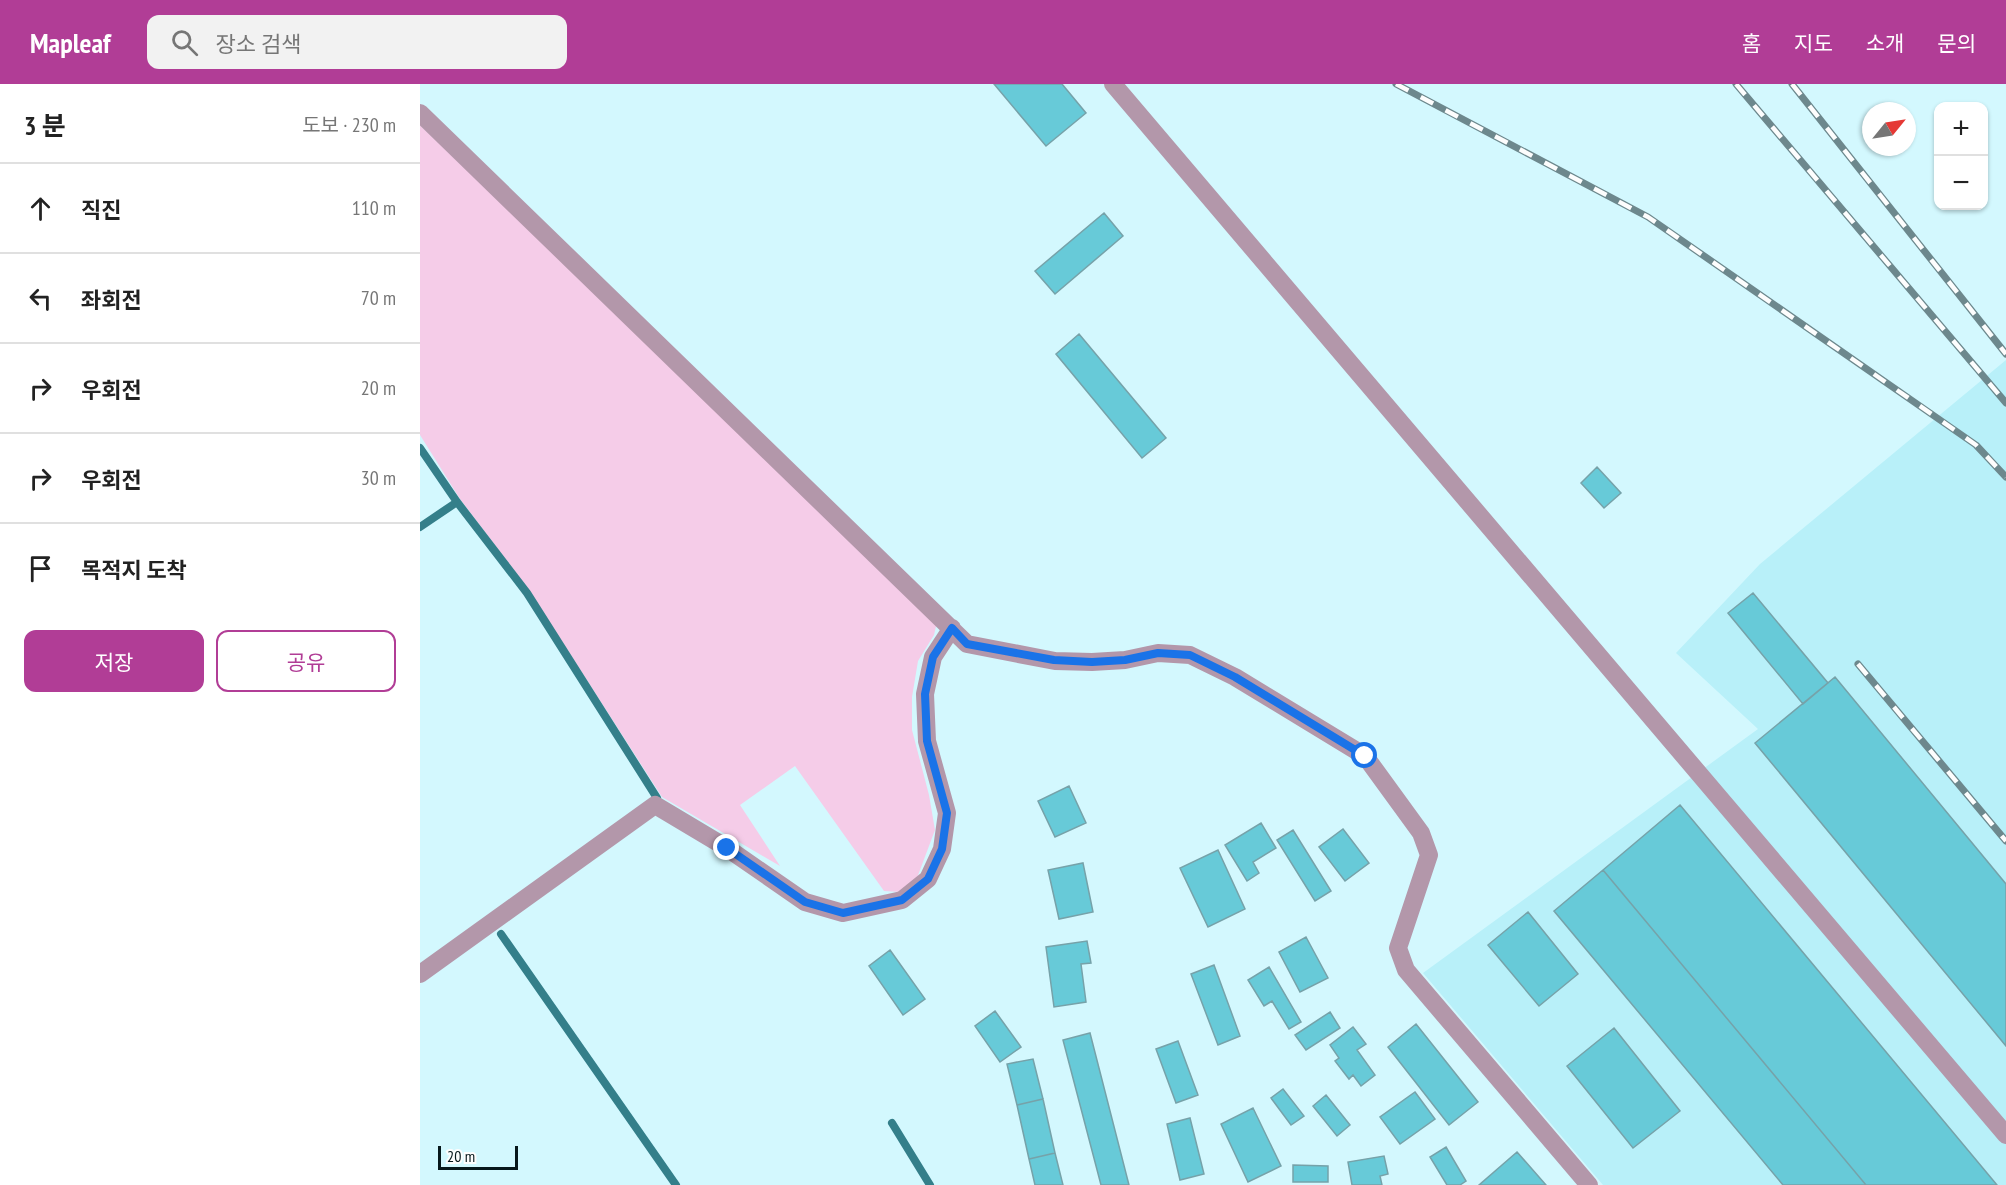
<!DOCTYPE html>
<html lang="ko">
<head>
<meta charset="utf-8">
<style>
	:root { --surface:#fff; --page:#f2f2f2; --text:#222; --muted:#767676; --line:#e0e0e0; --accent:#b13d96 }
	body { margin:0; font-family:"PT Sans Narrow","Noto Sans KR",sans-serif; background:var(--page); color:var(--text) }
	.controls { position:absolute; right:18px; top:18px; display:grid; overflow:hidden; border-radius:12px; box-shadow:0 2px 4px #0004 }
	.controls button { width:54px; height:54px; display:grid; place-items:center; padding:0; border:0; border-bottom:2px solid var(--line); background:var(--surface); color:var(--text); font:30px sans-serif }
	.compass { position:absolute; left:1442px; top:18px; width:54px; height:54px; border-radius:50%; background:var(--surface); box-shadow:0 2px 4px #0004; rotate:60deg }
	.scale { position:absolute; left:18px; bottom:15px; width:80px; box-sizing:border-box; padding-left:6px; border:3px solid #07181b; border-top:0; font-size:16px; line-height:21px; white-space:nowrap; color:#07181b; -webkit-text-stroke:4px #fdfdfd; paint-order:stroke }
	.stop { position:absolute; width:18px; height:18px; margin:-14px; border:4px solid #1a73e8; border-radius:50%; background:#fff }
	.stop.end { background:#1a73e8; border-color:#fff; box-shadow:0 2px 6px #0008 }
	.list { margin:0; padding:0; list-style:none }
	h2 { display:flex; justify-content:space-between; align-items:center; height:78px; margin:0; padding:0 24px; font-size:26px }
	h2 small { font-size:20px; font-weight:400; color:var(--muted) }
	.list li { display:grid; grid-template-columns:39px 1fr auto; gap:18px; align-items:center; box-sizing:border-box; height:90px; padding:0 24px; border-top:2px solid var(--line) }
	.list b { display:block; font-size:22px; white-space:nowrap }
	.list em { font-size:20px; font-style:normal; color:var(--muted) }
	.actions { display:flex; gap:12px; padding:18px 24px }
	.actions a { flex:1; padding:14px 0; border:2px solid var(--accent); border-radius:12px; text-align:center; font-size:21px; color:var(--accent) }
	.actions .main { background:var(--accent); color:#fff }
	.icon { flex:none; width:33px; height:33px; fill:none; stroke:currentColor; stroke-width:2; stroke-linecap:round; stroke-linejoin:round }
	.map { position:relative; flex:none; width:1586px; height:1101px; overflow:hidden }
	header { display:flex; align-items:center; gap:36px; box-sizing:border-box; height:84px; padding:0 30px; background:var(--accent); color:#fff }
	header strong { font-size:28px }
	nav { display:flex; gap:33px; margin-inline-start:auto; font-size:21px }
	.search { width:420px; height:54px; background:var(--page); display:flex; align-items:center; gap:15px; box-sizing:border-box; padding:0 21px; border-radius:12px; color:var(--muted); font-size:22px }
	main { display:flex }
	aside { flex:1; background:var(--surface) }
	.map>svg:first-child { display:block }
	.built { fill:#b8f0f9 }
	.green { fill:#f5cce8 }
	.lines { fill:none; stroke-linecap:round; stroke-linejoin:round }
	.stream { stroke:#347f8a; stroke-width:8 }
	.building { fill:#67cad8; stroke:#76a2a9; stroke-width:1.5 }
	.street { stroke:#b397aa; stroke-width:18 }
	.rail-casing { stroke:#6d888d; stroke-width:7 }
	.rail { stroke:#fdfdfd; stroke-width:4.5; stroke-dasharray:14; stroke-linecap:butt }
	.route { stroke:#1a73e8; stroke-width:8 }
</style>
</head>
<body>
<header>
<strong>Mapleaf</strong>
<div class="search"><svg class="icon" aria-label="search" viewBox="0 0 24 24"><circle cx="10" cy="10" r="6"/><path d="M15 15l6 6"/></svg>장소 검색</div>
<nav><a>홈</a><a>지도</a><a>소개</a><a>문의</a></nav>
</header>
<main>
<aside>
<h2>3 분<small>도보 · 230 m</small></h2>
<ul class="list">
<li><svg class="icon" aria-label="ahead" viewBox="0 0 24 24"><path d="M12 20V5M6 11l6-6 6 6"/></svg><div><b>직진</b></div><em>110 m</em></li>
<li><svg class="icon" aria-label="left" viewBox="0 0 24 24"><path d="M17 20v-9H6M10 6l-5 5 5 5"/></svg><div><b>좌회전</b></div><em>70 m</em></li>
<li><svg class="icon" aria-label="right" viewBox="0 0 24 24"><path d="M7 20v-9h11M14 6l5 5-5 5"/></svg><div><b>우회전</b></div><em>20 m</em></li>
<li><svg class="icon" aria-label="right" viewBox="0 0 24 24"><path d="M7 20v-9h11M14 6l5 5-5 5"/></svg><div><b>우회전</b></div><em>30 m</em></li>
<li><svg class="icon" aria-label="arrive" viewBox="0 0 24 24"><path d="M6 21V4h12l-3 4 3 4H6"/></svg><div><b>목적지 도착</b></div></li>
</ul>
<div class="actions"><a class="main">저장</a><a>공유</a></div>
</aside>
<div class="map">
<svg width="1586" height="1101" viewBox="0 0 1586 1101">
	<rect width="100%" height="100%" fill="#d3f8fe"/>
	<!-- built -->
	<path class="built" d="M1586 276V1101H1183L1003 889 1338 645 1256 569 1340 480Z"/>
	<!-- green -->
	<path class="green" d="M0 41 517 538 514 551 498 577 492 613V646L509 711 515 746 497 794 480 808 464 807 375 682 320 721 360 782 242 713 109 506 40 415 0 351Z"/>
	<g class="lines">
		<!-- stream -->
		<path class="stream" d="M0 364 37 418 107 509 237 714
			M0 443 37 418
			M81 850 256 1101
			M472 1039 510 1101"/>
	</g>
	<!-- building -->
	<path class="building" d="M574 0H642L666 29 626 62Z
		M684 129 703 152 635 210 615 187Z
		M659 250 746 354 722 374 636 270Z
		M1177 383 1201 409 1184 424 1161 399Z
		M1333 509 1408 599 1383 620 1308 529Z
		M1415 593 1586 800V962L1335 659Z
		M649 702 666 739 635 753 618 717Z
		M1260 721 1577 1101H1446L1183 786Z
		M841 739 856 764 833 778 839 789 827 797 805 761Z
		M923 745 949 779 925 797 899 763Z
		M873 746 911 807 895 817 857 756Z
		M798 766 825 825 788 843 760 784Z
		M663 779 673 828 639 835 628 786Z
		M1183 786 1446 1101H1363L1134 827Z
		M1108 828 1158 890 1119 922 1068 861Z
		M886 853 908 894 880 908 859 868Z
		M667 857 671 879 661 880 666 918 634 923 626 863Z
		M470 866 505 915 483 931 449 882Z
		M794 881 820 952 798 961 771 890Z
		M849 883 881 938 869 945 852 917 844 922 828 896Z
		M575 927 601 963 580 978 555 942Z
		M910 928 920 944 886 966 875 951Z
		M996 940 1058 1018 1029 1041 968 963Z
		M933 943 946 960 937 966 955 991 941 1002 933 991 929 995 915 977 919 974 910 961Z
		M1194 944 1260 1027 1213 1064 1147 982Z
		M670 949 709 1101H681L643 956Z
		M758 957 778 1011 756 1019 736 965Z
		M613 975 623 1015 597 1021 587 980Z
		M863 1005 884 1032 871 1041 851 1014Z
		M995 1008 1015 1035 980 1060 960 1033Z
		M906 1011 930 1041 917 1052 893 1022Z
		M623 1015 635 1069 609 1075 597 1021Z
		M833 1024 861 1082 828 1098 801 1040Z
		M770 1034 784 1090 760 1096 747 1040Z
		M1026 1063 1046 1097 1040 1101H1027L1010 1073Z
		M1097 1068 1126 1101H1059Z
		M635 1069 643 1101H615L609 1075Z
		M964 1072 968 1090 960 1092 962 1101H932L928 1078Z
		M873 1081 908 1082V1098H873Z"/>
	<g class="lines">
		<!-- street -->
		<path class="street" d="M693 0 1586 1051
			M0 29 547 560 635 577 672 578 705 576 738 569 770 571 815 593 945 672 1001 749 1009 771 978 864 986 886 1169 1101
			M0 890 235 721 307 764 385 818 423 829 482 816 508 795 522 765 527 729 507 657 505 610 513 573 532 544"/>
		<!-- rail casing -->
		<g class="rail-casing">
			<path id="rail" d="M976 0 1228 133 1556 361 1586 393
				M1316 0 1586 319
				M1372 0 1586 270
				M1438 580 1586 757"/>
		</g>
		<!-- rail -->
		<use href="#rail" class="rail"/>
	</g>
	<g class="lines">
		<!-- route -->
		<path class="route" d="M307 764 385 818 423 829 482 816 508 795 522 765 527 729 507 657 505 610 513 573 532 544 547 560 634 576 672 578 705 576 738 569 770 571 815 593 945 672"/>
	</g>
</svg>
<div class="controls">
<button>+</button>
<button>−</button>
</div>
<svg class="compass" viewBox="-18 -18 36 36"><path d="M0-13l5 13h-10z" fill="#e53935"/><path d="M0 13l5-13h-10z" fill="#767676"/></svg>
<div class="scale">20 m</div>
<div class="stop" style="left:945px;top:672px"></div>
<div class="stop end" style="left:307px;top:764px"></div>
</div>
</main>
</body>
</html>
